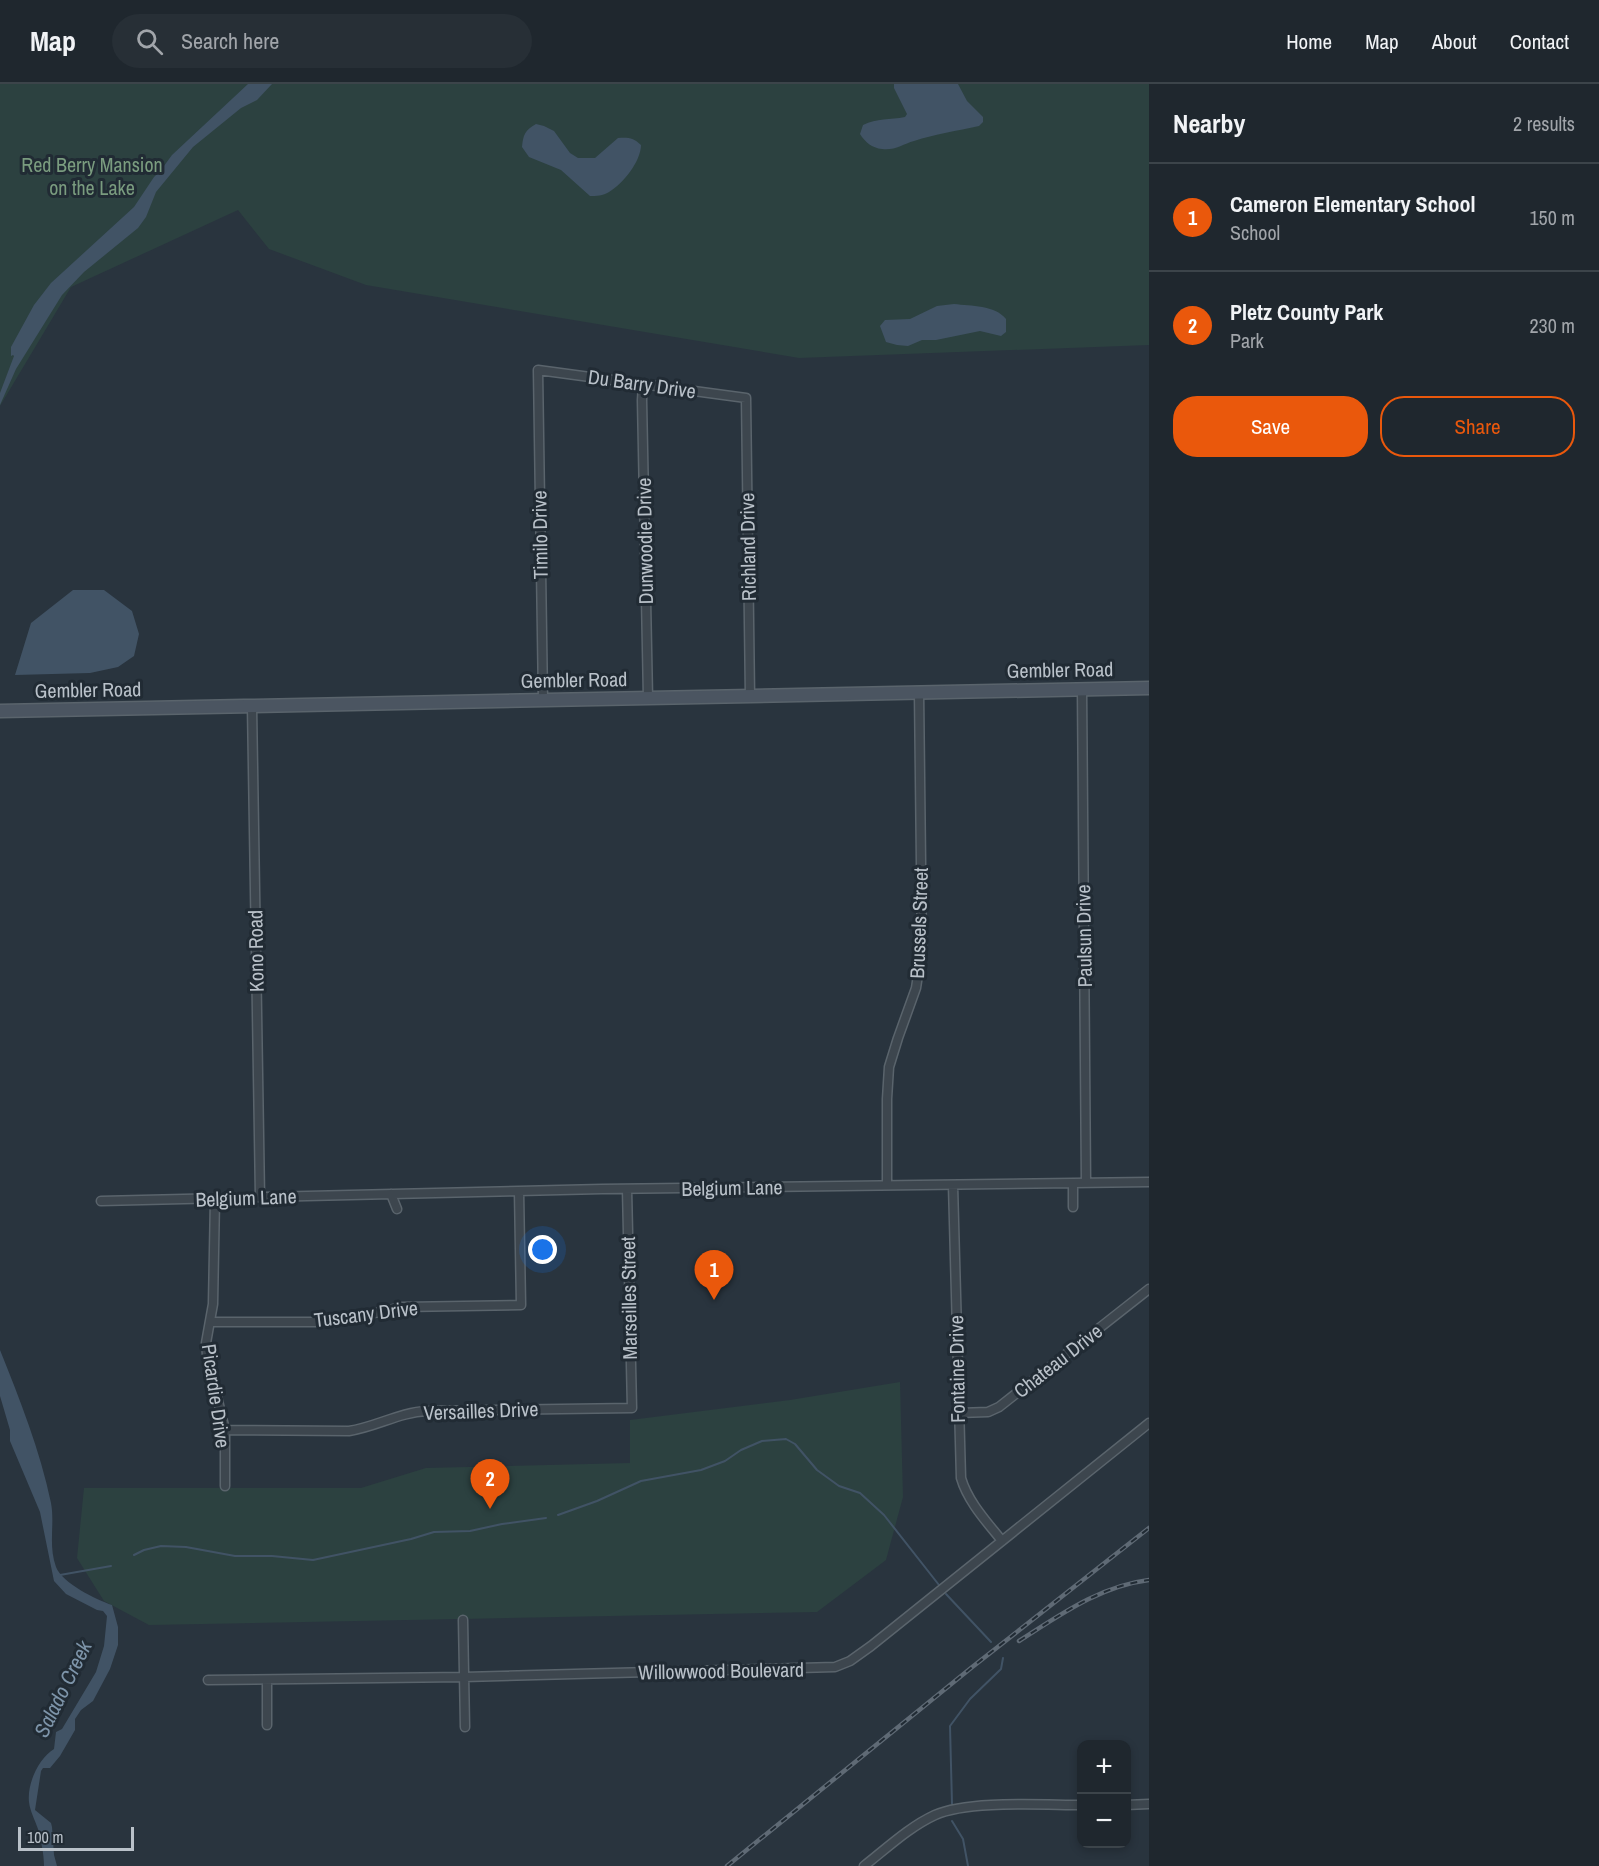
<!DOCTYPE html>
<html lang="en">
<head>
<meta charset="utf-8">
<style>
	:root { --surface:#1f272e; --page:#272f36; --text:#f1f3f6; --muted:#a1a5aa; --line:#3c444a; --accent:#ea580c }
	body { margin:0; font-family:"Archivo Narrow",sans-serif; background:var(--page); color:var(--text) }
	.controls { position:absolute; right:18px; bottom:18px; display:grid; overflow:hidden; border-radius:12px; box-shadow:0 3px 9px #0003 }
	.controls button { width:54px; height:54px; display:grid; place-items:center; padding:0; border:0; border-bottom:2px solid var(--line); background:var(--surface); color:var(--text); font:30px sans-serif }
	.scale { position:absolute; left:18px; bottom:15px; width:116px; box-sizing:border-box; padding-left:6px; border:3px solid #b9c1c9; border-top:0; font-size:16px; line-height:21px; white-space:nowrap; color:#b9c1c9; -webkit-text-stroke:4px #212b34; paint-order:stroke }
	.you { position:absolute; left:543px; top:1166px; width:21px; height:21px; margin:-15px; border:4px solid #fff; border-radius:50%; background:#1a73e8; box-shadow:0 0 0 9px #1a73e833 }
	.badge { display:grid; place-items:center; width:39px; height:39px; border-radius:50%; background:var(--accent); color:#fff; font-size:20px; font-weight:700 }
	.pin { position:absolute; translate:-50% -50px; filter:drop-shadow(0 2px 3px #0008) }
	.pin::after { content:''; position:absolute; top:32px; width:21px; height:18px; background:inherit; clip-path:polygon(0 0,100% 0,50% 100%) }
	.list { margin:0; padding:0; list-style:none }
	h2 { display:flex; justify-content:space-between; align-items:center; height:78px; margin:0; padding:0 24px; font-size:26px }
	h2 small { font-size:20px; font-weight:400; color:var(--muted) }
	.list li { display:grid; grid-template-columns:39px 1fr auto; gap:18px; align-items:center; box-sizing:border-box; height:108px; padding:0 24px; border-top:2px solid var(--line) }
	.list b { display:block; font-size:22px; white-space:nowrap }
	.list p { margin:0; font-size:20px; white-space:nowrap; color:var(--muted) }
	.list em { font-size:20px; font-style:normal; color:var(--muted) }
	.actions { display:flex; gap:12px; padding:18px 24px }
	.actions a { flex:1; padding:14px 0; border:2px solid var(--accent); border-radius:24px; text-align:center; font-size:21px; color:var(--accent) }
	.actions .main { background:var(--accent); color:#fff }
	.icon { flex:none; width:33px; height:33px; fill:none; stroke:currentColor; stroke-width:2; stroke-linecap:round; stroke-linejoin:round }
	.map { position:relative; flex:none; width:1149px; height:1782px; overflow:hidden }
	header { display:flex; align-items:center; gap:36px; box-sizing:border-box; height:84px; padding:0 30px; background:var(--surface); border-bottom:2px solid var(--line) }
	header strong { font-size:28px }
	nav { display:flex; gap:33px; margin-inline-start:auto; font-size:21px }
	.search { width:420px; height:54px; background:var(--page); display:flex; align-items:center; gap:15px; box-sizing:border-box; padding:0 21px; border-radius:33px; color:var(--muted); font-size:22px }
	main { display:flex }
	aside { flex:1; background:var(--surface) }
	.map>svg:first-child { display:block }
	.green { fill:#2c4140 }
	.water { fill:#415365 }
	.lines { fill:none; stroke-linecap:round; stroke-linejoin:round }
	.stream { stroke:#415365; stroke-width:2 }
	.street-casing { stroke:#5a646c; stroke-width:11 }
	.secondary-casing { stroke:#5a646c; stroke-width:15 }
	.street { stroke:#3d464e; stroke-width:8 }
	.secondary { stroke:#4b5561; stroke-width:12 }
	.rail-casing { stroke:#5f6a75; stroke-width:4.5 }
	.rail { stroke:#212b34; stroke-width:2; stroke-dasharray:7; stroke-linecap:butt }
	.labels { text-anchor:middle; stroke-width:6; stroke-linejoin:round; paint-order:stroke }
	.park-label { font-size:20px; fill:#7a9c7f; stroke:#212b34 }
	.street-label { font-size:20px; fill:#b9c1c9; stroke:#212b34 }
	.water-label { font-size:21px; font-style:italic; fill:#7d94a9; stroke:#212b34 }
</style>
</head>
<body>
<header>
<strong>Map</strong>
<div class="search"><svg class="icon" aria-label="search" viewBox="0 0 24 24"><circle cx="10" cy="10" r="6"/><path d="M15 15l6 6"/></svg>Search here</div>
<nav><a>Home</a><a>Map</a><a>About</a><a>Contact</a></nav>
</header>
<main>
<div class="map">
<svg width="1149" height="1782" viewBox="0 0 1149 1782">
	<rect width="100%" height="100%" fill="#29343e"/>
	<!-- green -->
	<path class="green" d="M0 0H1149V261L799 274 366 201 269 165 238 126 71 203 0 322Z
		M900 1298 903 1413 886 1476 817 1528 149 1541 104 1517 77 1474 84 1404H361L426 1384 630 1379V1336L790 1316Z"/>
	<!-- water -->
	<path class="water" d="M248 0H272L257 16 241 24 193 63 156 108 146 133 138 144 84 188 62 211 16 285 0 321V309L14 272 13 271 11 272V263L34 221 51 199 134 123 154 93 161 86 172 71Z
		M894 0H958L967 17 983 33V38L979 42C957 47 935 50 914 57 903 60 894 67 882 65 872 64 865 58 860 50L863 41C877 34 890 36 905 33L907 30 894 4Z
		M536 40 544 42 554 47 570 69 578 74H595L618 54C628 53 634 54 641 61 641 77 623 100 609 108 603 112 596 112 590 112L561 86 529 73 522 63C523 51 525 46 536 40Z
		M954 220C971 222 995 221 1006 235V248L1001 252 980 247 936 256H922L908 262 897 261 886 258 880 242 885 236 910 235 937 222Z
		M73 506H104L132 527 139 550 134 572 118 583 90 589 15 591 31 539Z
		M0 1266C20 1316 40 1366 51 1419 55 1440 48 1461 56 1483 62 1499 97 1516 112 1521L118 1543V1561L110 1585 93 1617 81 1626 75 1635V1646L60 1672 50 1684H43L41 1687 35 1726 51 1739 52 1743 54 1771 57 1782H44C44 1770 41 1756 38 1745 35 1736 30 1727 29 1718 27 1699 39 1674 54 1665L56 1648 62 1645 96 1588 104 1562 107 1532 103 1527 97 1526 66 1510 54 1497 40 1428 10 1357V1346L0 1312Z"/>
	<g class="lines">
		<!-- stream -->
		<path class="stream" d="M558 1431 597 1417 641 1397 701 1386 725 1377 741 1366 762 1357 786 1355 795 1360 817 1386 839 1402 860 1409 884 1431 939 1501
			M134 1471 144 1466 161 1462 186 1463 235 1472H272L313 1476 411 1455 434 1448 470 1447 502 1440 546 1434
			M60 1491 111 1482
			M946 1510 991 1558
			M952 1720 950 1642 970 1615 1001 1585 1003 1574
			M952 1737 963 1755 968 1782"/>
		<!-- street casing -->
		<g class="street-casing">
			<path id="street" d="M643 301 642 316 648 614
				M1082 605 1086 1099
				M543 616 538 286 746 314 750 612
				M252 622 260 1113
				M1073 1099V1123
				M887 1101V1015L889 983 898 954 916 904 922 865 919 608
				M953 1101 961 1394C968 1418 987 1438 1002 1457
				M391 1110 397 1125
				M215 1115 213 1220 206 1259 207 1271 225 1346V1402
				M101 1117 602 1105 1149 1098
				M211 1238H334L402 1223 521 1221 519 1107
				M958 1329 988 1328 999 1323 1149 1205
				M225 1346 349 1347C376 1343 400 1328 427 1327L632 1324 627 1105
				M463 1536 465 1643
				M208 1596 464 1593 835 1583 850 1577 871 1562 1149 1339
				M267 1596V1641
				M1126 1721 1149 1720
				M864 1782C887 1764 909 1743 935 1731 968 1716 1043 1721 1082 1721"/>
		</g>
		<!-- secondary casing -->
		<g class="secondary-casing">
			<path id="secondary" d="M0 627 1149 604"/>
		</g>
		<!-- street -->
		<use href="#street" class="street"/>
		<!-- secondary -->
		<use href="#secondary" class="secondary"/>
		<!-- rail casing -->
		<g class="rail-casing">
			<path id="rail" d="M1019 1557C1060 1531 1100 1502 1149 1496
				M727 1782 971 1584 1149 1444"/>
		</g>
		<!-- rail -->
		<use href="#rail" class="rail"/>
	</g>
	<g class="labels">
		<!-- park labels -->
		<g class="park-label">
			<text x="92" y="88">Red Berry Mansion<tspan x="92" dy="23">on the Lake</tspan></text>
		</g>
		<!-- street labels -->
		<g class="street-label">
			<text transform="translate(642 300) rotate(8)" y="7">Du Barry Drive</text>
			<text transform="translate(540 451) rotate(-91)" y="7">Timilo Drive</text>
			<text transform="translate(645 457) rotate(-91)" y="7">Dunwoodie Drive</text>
			<text transform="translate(748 463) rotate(-91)" y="7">Richland Drive</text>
			<text transform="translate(1060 586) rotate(-1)" y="7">Gembler Road</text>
			<text transform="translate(574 596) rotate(-1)" y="7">Gembler Road</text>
			<text transform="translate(88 606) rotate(-1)" y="7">Gembler Road</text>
			<text transform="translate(919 839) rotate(-88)" y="7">Brussels Street</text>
			<text transform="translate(1084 852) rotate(-91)" y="7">Paulsun Drive</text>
			<text transform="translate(256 867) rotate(-91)" y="7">Kono Road</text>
			<text transform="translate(732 1104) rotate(-1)" y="7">Belgium Lane</text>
			<text transform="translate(246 1114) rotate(-2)" y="7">Belgium Lane</text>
			<text transform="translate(629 1214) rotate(-91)" y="7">Marseilles Street</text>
			<text transform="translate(366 1230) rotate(-7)" y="7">Tuscany Drive</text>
			<text transform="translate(1058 1277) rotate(-38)" y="7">Chateau Drive</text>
			<text transform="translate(957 1285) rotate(-91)" y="7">Fontaine Drive</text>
			<text transform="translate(216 1312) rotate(82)" y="7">Picardie Drive</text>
			<text transform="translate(481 1327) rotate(-2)" y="7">Versailles Drive</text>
			<text transform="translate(721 1587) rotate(-1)" y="7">Willowwood Boulevard</text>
		</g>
		<!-- water labels -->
		<g class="water-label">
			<text transform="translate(63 1605) rotate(-64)" y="7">Salado Creek</text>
		</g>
	</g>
</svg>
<div class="controls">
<button>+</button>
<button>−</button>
</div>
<div class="scale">100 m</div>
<div class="you"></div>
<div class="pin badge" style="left:714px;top:1216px">1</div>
<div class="pin badge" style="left:490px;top:1425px">2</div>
</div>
<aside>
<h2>Nearby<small>2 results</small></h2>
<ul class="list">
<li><span class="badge">1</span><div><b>Cameron Elementary School</b><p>School</p></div><em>150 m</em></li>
<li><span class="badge">2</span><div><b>Pletz County Park</b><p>Park</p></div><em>230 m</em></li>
</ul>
<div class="actions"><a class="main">Save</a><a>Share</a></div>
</aside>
</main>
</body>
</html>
